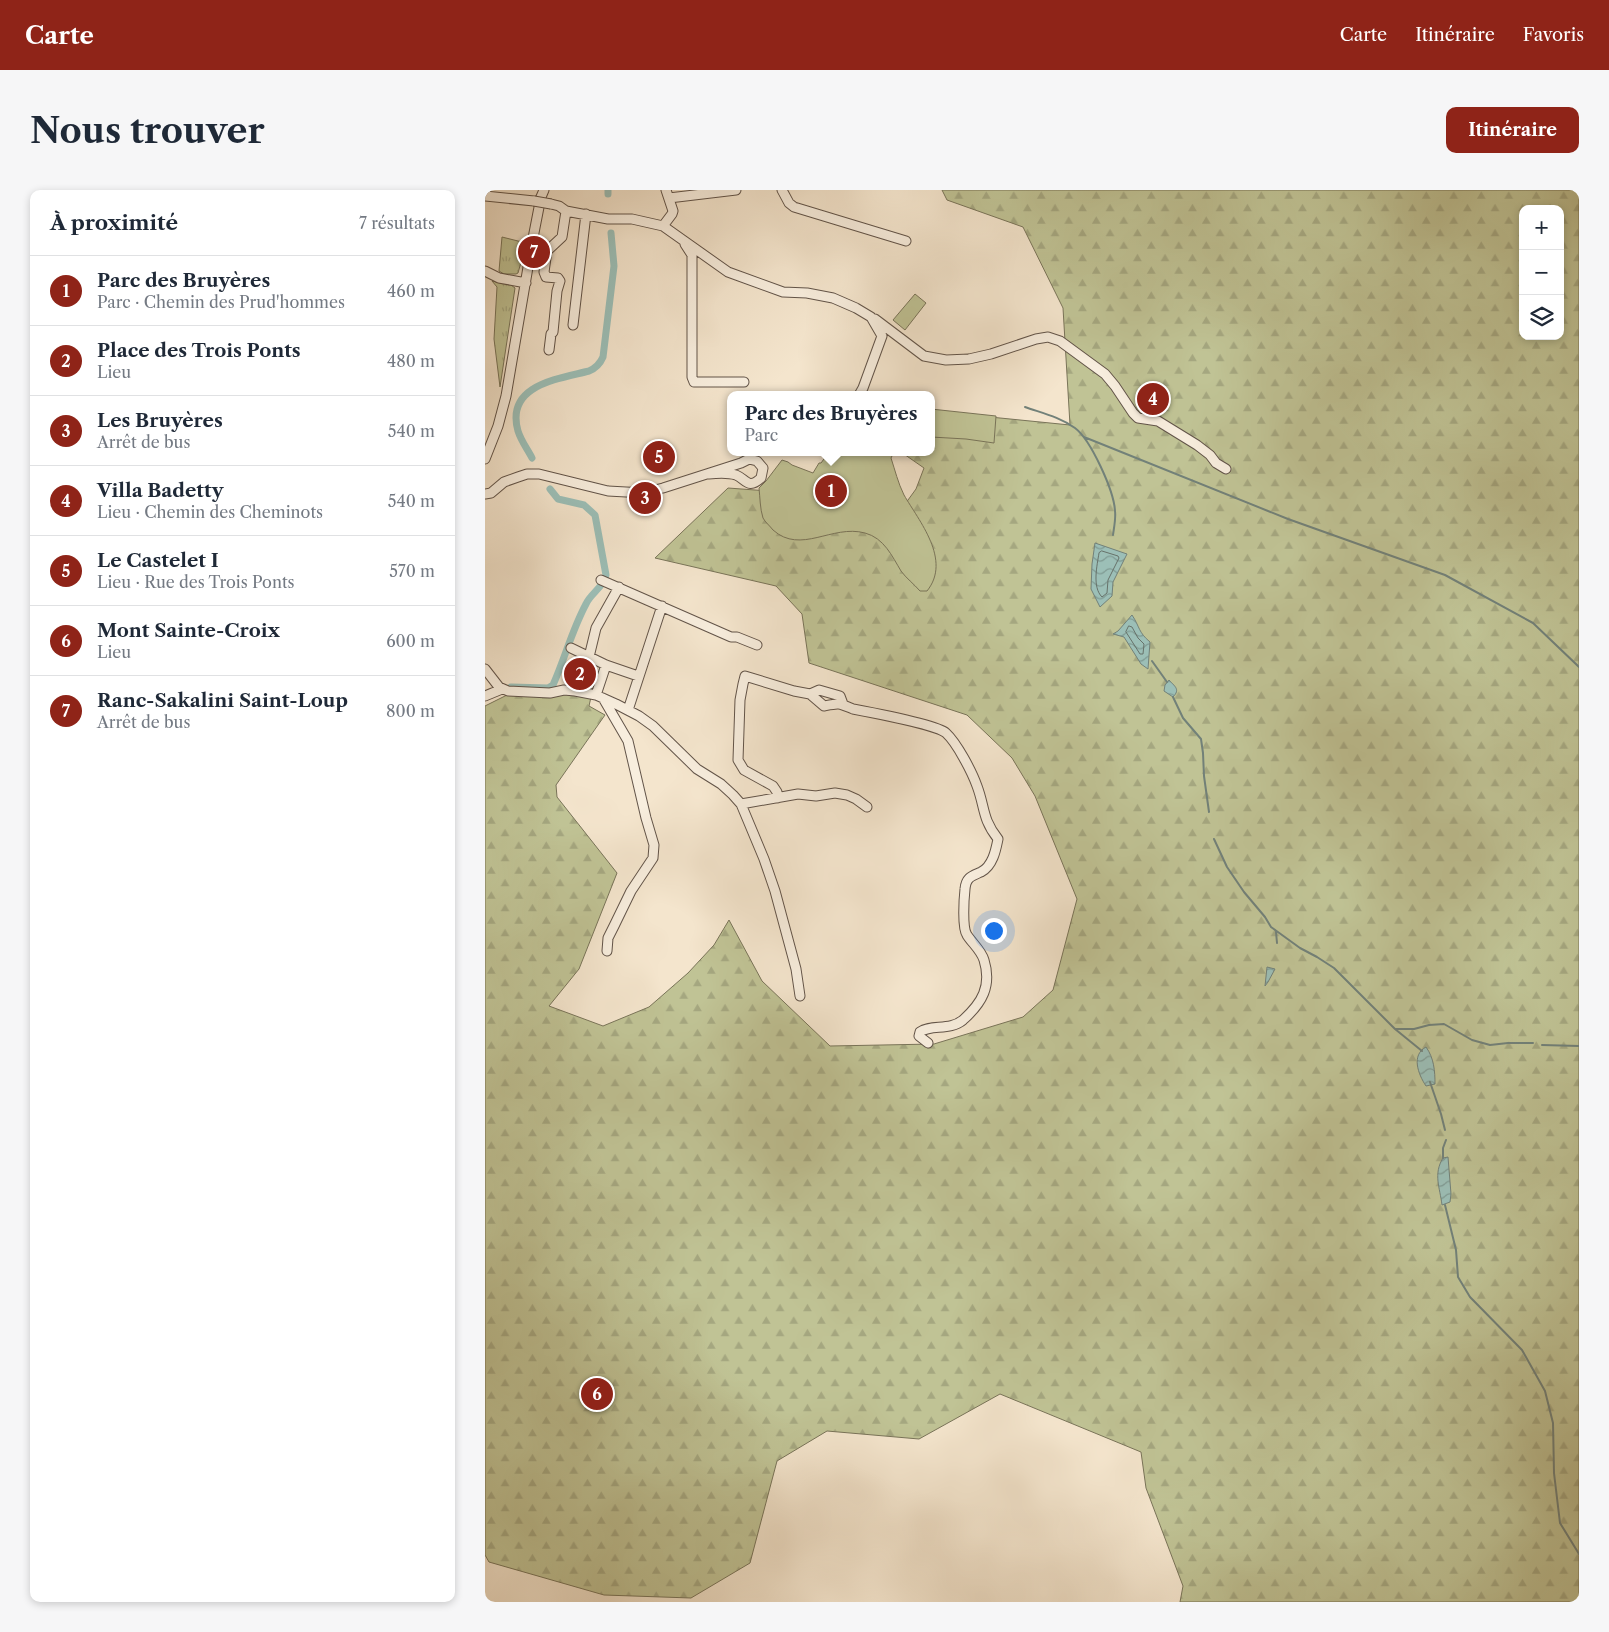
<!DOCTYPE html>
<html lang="fr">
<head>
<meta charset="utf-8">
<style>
	:root { --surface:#fff; --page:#f6f6f7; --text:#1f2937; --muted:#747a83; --line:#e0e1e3; --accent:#8f2418 }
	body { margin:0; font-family:"Libre Caslon Text",serif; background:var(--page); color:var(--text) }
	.controls { position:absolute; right:15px; top:15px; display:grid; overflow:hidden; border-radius:10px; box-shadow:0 2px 8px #0003 }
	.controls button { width:45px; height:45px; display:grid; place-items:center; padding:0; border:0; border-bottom:1px solid var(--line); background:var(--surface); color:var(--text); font:25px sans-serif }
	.you { position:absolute; left:508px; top:740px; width:18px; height:18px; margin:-12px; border:4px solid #fff; border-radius:50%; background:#1a73e8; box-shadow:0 0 0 8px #1a73e833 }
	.badge { display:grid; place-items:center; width:32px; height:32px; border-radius:50%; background:var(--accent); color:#fff; font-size:16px; font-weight:700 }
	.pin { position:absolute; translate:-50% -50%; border:2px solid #fff; box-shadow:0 1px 5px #0006 }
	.popup { position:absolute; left:242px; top:201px; width:208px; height:65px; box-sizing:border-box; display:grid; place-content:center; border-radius:10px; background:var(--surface); filter:drop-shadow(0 1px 4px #0005); font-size:16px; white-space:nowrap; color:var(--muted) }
	.popup b { font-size:19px; color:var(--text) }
	.popup::after { content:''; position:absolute; left:50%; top:100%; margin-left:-10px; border:10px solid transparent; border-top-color:var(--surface) }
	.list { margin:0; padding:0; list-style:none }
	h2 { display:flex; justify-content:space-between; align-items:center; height:65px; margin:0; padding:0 20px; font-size:21px }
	h2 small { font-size:16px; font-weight:400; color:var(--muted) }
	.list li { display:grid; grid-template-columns:32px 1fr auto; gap:15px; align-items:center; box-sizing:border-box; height:70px; padding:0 20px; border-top:1px solid var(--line) }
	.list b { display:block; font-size:19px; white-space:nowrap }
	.list p { margin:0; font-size:16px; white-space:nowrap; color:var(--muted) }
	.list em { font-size:16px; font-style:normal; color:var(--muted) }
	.icon { flex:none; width:28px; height:28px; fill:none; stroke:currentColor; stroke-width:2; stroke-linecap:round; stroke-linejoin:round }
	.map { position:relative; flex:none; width:1094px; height:1412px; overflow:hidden; border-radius:10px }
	header { display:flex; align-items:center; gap:30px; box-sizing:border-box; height:70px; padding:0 25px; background:var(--accent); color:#fff }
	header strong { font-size:24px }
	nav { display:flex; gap:28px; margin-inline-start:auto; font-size:18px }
	.intro { display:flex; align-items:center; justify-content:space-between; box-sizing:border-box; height:120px; padding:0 30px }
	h1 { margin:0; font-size:35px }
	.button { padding:12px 22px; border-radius:10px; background:var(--accent); color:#fff; font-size:18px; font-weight:700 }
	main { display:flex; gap:30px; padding:0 30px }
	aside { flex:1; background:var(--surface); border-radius:10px; box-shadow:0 2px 8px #0003 }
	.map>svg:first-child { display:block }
	.grass { fill:url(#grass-tufts); stroke:#797459 }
	.forest { fill:url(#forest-firs); stroke:#797459; fill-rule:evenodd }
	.green { fill:#c0c395; stroke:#797459 }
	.water { fill:url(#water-waves); stroke:#728179 }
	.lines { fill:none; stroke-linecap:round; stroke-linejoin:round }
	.shore { stroke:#67726a; stroke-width:1 }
	.stream { stroke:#728179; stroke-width:2 }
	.canal { stroke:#9cbfb7; stroke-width:7 }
	.minor-casing { stroke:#625449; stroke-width:11 }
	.minor { stroke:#f8eede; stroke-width:9 }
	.minor-bridge-casing { stroke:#625449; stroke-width:11; stroke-linecap:butt }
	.minor-bridge { stroke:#f8eede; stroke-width:9 }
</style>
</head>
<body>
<header>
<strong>Carte</strong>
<nav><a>Carte</a><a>Itinéraire</a><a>Favoris</a></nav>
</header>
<div class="intro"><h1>Nous trouver</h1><a class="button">Itinéraire</a></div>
<main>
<aside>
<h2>À proximité<small>7 résultats</small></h2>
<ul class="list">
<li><span class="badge">1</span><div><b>Parc des Bruyères</b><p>Parc · Chemin des Prud'hommes</p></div><em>460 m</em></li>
<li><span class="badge">2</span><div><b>Place des Trois Ponts</b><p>Lieu</p></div><em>480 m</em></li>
<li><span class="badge">3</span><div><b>Les Bruyères</b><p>Arrêt de bus</p></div><em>540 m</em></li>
<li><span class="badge">4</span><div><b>Villa Badetty</b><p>Lieu · Chemin des Cheminots</p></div><em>540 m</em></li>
<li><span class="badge">5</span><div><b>Le Castelet I</b><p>Lieu · Rue des Trois Ponts</p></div><em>570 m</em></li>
<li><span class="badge">6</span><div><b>Mont Sainte-Croix</b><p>Lieu</p></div><em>600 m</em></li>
<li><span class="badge">7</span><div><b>Ranc-Sakalini Saint-Loup</b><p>Arrêt de bus</p></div><em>800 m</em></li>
</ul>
</aside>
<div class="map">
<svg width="1094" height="1412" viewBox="0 0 1094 1412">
	<defs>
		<pattern id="grass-tufts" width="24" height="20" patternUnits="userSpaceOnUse" patternTransform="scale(1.25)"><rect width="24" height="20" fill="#c0c395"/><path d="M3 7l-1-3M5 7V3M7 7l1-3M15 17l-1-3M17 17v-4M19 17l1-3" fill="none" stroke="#a5a780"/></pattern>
		<pattern id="forest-firs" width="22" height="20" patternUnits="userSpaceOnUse" patternTransform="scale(1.25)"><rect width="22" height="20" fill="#c0c395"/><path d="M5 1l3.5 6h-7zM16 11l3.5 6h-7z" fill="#a5a780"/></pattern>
		<pattern id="water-waves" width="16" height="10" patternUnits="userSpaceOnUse" patternTransform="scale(1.25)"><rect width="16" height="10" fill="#9cbfb7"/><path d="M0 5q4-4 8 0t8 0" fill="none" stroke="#809b94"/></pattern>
	</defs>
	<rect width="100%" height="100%" fill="#f4e5cd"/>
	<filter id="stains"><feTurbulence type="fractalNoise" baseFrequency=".004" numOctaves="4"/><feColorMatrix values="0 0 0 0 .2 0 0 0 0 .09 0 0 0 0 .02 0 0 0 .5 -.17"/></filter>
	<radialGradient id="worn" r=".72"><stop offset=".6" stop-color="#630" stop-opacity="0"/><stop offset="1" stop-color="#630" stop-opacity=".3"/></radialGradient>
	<!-- grass -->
	<path class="grass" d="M17 47 37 52 41 54 33 83 31 84H19L14 81Z
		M7 91 26 95 30 98 15 197 9 149 12 97Z"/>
	<!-- forest -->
	<path class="forest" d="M457 0H1094V1412H695L698 1396 661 1298 656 1262 515 1204 434 1249 342 1241 292 1271 265 1373 206 1408 119 1405 4 1372 0 1365V516L22 505 83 504 106 507 104 516 120 525 71 595 72 607 132 683 94 779 64 816 118 836 164 817 203 783 229 755 244 730 277 791 345 856 449 854 538 827 568 800 592 709 550 606 527 568 482 525 324 473 317 424 291 396 170 368 243 298 324 304 415 321 431 299 439 278 416 262H446V223L485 225 585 235 578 118 538 37 462 10ZM1038 19H1075V146H1038Z"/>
	<!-- green -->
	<path class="green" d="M430 104 441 113 420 140 408 130Z
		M446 219 511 226 509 253 481 249 446 247Z
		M344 262H348L352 268 359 262H409L406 268C410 280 413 293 419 305 434 331 467 370 442 401H435C429 394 421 388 416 381 407 366 399 348 380 343 347 334 316 365 288 340 285 336 280 332 278 328 275 319 275 307 274 298L281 291 297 270 303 272 307 275 328 283 334 273H336Z"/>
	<!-- water -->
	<path class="water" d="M610 353 642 364 628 392 627 406 615 417 606 399 607 374Z
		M647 425C655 437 653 442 665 452L663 479 656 474 639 447 628 444 633 441Z
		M684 490C689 496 696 499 688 507L679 501 680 495Z
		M782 777 790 779 783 792 780 796Z
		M941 857C949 868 950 881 950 894L941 896C933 884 926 865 941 857Z
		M963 967 966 1004 965 1012 957 1015C955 998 948 984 958 968Z"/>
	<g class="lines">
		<!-- shore -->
		<path class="shore" d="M617 361 633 366 634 368 623 390 622 403 617 407C607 397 612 376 614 363Z
			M644 436 647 437 653 448 659 454 658 464H655L641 442Z"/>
		<!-- stream -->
		<path class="stream" d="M540 217C557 223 575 227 590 238 606 250 629 301 630 321 631 329 629 337 628 345
			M599 247 803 329 960 385 1048 433 1094 477
			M667 471 682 492
			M688 507 698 528 716 549 718 563 719 586 724 622
			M729 649 742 677 759 702 780 727 786 737 815 758 832 767 849 778 910 839H929L944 835 959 834 987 850 1005 855 1023 853H1048
			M791 742 792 753
			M910 839 937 861
			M1057 855 1094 856
			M945 892 956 924 960 940
			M958 968V958L961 950
			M960 1015 971 1060 973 1087 985 1107 1037 1160 1060 1201 1068 1233 1069 1283 1075 1333 1094 1364"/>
		<!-- canal -->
		<path class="canal" d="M123 0V4
			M47 268C43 260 36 251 33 241 20 195 73 189 104 181 111 178 115 174 118 167L129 76 126 43
			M26 497 63 498 68 495C80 468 87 440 101 414 106 403 118 398 121 385L110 325 99 315 73 309 65 299"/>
		<!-- minor casing -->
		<g class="minor-casing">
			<path id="minor" d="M297 0 304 13 309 17 421 51
				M0 6 49 11
				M184 8 251 0
				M66 14 74 16 81 21 123 29H147L178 36 243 82 298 102 322 103 348 108 371 118 386 127 397 146 378 198 374 205
				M178 36 187 24 188 21 181 0
				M200 54 207 65V187L209 192H259
				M0 81 14 88 41 93
				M390 129 439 166 461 170 484 169 506 164 551 149 563 147 575 151 620 184 630 196 648 223 653 228 673 231 712 255 725 265 731 273 741 279
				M88 135 101 24
				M64 160 66 144 68 142 72 101 75 91 73 88 61 87 59 82 62 61 77 47 81 21
				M0 269 13 236 21 206 48 48 56 7 59 0
				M0 304 6 303 19 292 33 287 42 284H54L123 301 159 303 178 298 256 273 264 269 272 271 278 278 276 288C263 300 261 289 251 285 242 282 233 283 223 284
				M116 390 246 447H252L272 455
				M86 458 121 475 153 486
				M104 467 111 438 134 397
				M0 479 14 497 23 501 65 503 79 500 90 501 111 505 131 514 154 526 168 536 212 579 236 594 248 605 256 614 279 669 290 701 311 779 315 806
				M325 504 334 500 355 506 358 514
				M111 505 121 475
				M0 506 17 499
				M118 508 143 551 161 628 169 655 168 668 146 701 129 736 123 748 122 761
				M143 520 177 416
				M292 608V602L288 596 259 580 253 570 255 510 258 494 260 486 309 501 325 504 339 516C355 513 353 513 368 519 384 522 452 535 461 543 472 553 487 582 492 596 500 617 497 629 513 649 511 659 508 676 496 682 487 686 481 687 480 699 479 708 477 738 482 745 487 753 496 760 499 770 507 796 497 813 478 830 465 841 446 834 435 842L434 846 443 853
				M256 614 313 604 331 606 350 603 362 605 371 609 382 617"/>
		</g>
		<!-- minor -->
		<use href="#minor" class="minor"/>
		<!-- minor-bridge casing -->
		<g class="minor-bridge-casing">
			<path id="minor-bridge" d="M49 11 66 14"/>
		</g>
		<!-- minor-bridge -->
		<use href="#minor-bridge" class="minor-bridge"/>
	</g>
	<rect width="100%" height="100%" filter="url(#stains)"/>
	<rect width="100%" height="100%" fill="url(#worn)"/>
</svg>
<div class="controls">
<button>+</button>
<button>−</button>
<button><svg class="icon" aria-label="layers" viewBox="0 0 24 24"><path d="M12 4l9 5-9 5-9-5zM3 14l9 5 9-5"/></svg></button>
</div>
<div class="you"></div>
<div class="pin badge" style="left:346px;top:301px">1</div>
<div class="popup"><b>Parc des Bruyères</b>Parc</div>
<div class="pin badge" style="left:95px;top:484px">2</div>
<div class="pin badge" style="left:160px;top:308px">3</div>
<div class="pin badge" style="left:668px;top:209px">4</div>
<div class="pin badge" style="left:174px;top:267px">5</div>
<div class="pin badge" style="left:112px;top:1204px">6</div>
<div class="pin badge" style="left:49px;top:62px">7</div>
</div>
</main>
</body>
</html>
